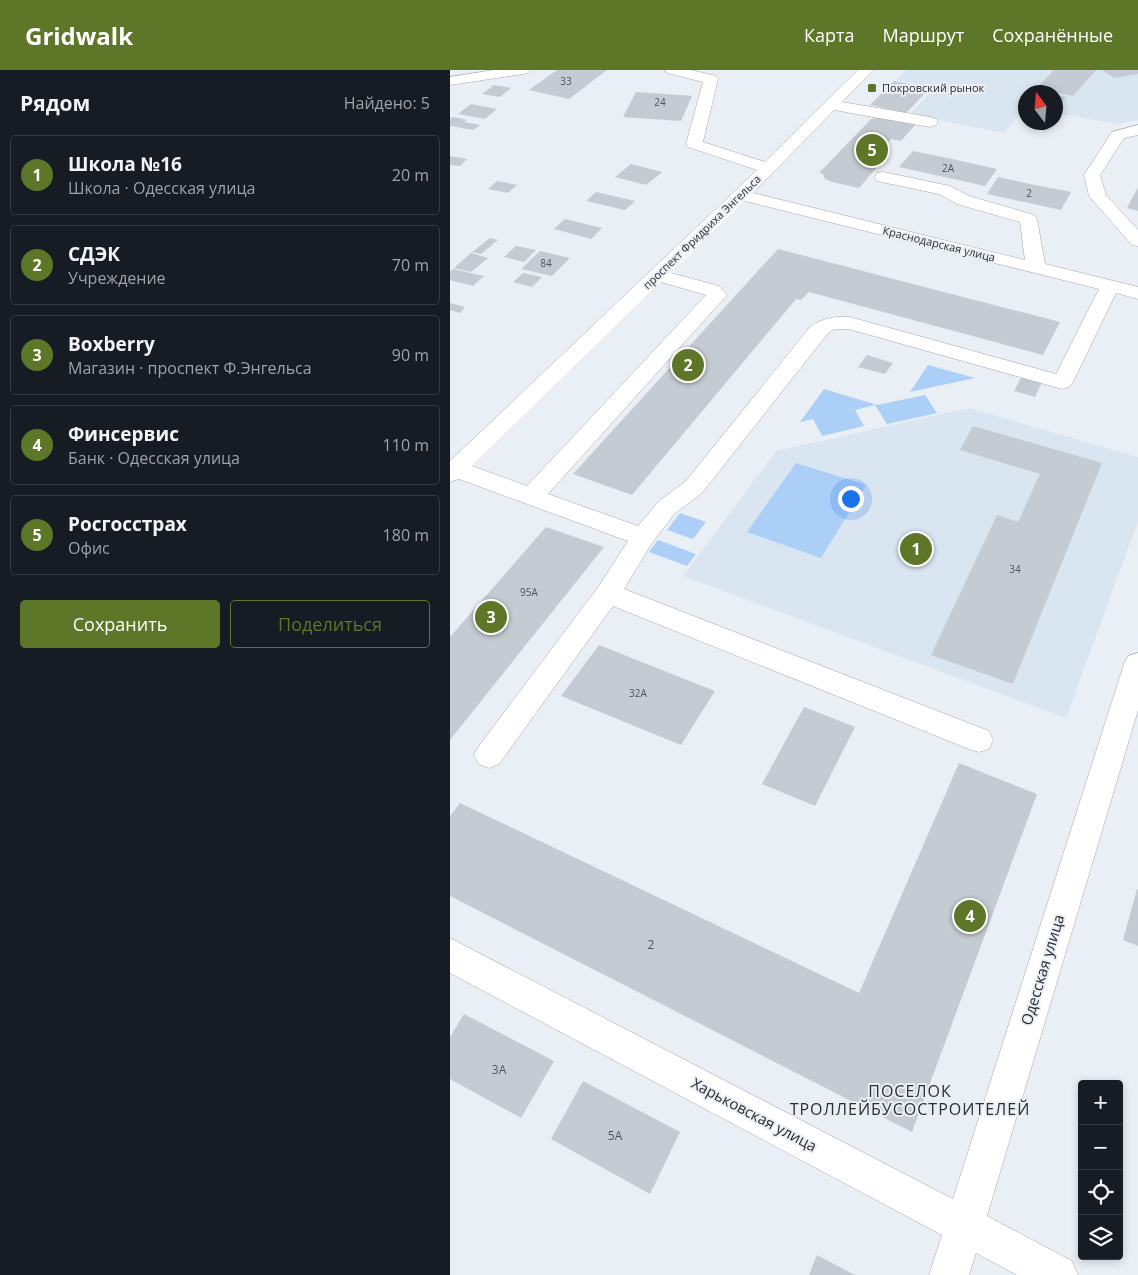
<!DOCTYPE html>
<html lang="ru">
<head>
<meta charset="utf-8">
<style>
	:root { --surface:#171b24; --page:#20242c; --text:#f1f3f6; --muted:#9ea1a6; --line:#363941; --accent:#5d7628 }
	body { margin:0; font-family:"Open Sans",sans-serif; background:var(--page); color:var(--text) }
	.controls { position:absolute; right:15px; bottom:15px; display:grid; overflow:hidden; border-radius:5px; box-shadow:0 2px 8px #0003 }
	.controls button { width:45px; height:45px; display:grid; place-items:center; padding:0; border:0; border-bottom:1px solid var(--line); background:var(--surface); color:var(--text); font:25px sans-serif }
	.compass { position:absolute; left:568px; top:15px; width:45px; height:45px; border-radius:50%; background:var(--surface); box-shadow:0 2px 8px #0003; rotate:344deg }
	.you { position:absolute; left:400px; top:428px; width:18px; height:18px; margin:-12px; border:4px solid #fff; border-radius:50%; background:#1a73e8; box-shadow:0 0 0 8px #1a73e833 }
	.badge { display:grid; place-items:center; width:32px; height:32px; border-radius:50%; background:var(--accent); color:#fff; font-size:16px; font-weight:700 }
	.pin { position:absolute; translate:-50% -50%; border:2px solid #fff; box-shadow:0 1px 5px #0006 }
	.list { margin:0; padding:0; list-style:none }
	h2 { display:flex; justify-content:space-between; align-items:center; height:65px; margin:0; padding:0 20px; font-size:21px }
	h2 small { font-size:16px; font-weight:400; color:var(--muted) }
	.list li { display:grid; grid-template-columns:32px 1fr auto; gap:15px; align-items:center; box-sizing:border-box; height:80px; margin:0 10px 10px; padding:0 10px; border:1px solid var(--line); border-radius:5px }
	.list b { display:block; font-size:19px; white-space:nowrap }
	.list p { margin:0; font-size:16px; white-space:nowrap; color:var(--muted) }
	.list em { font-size:16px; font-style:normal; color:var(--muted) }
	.actions { display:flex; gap:10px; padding:15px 20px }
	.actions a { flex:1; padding:11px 0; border:1px solid var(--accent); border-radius:5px; text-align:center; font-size:18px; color:var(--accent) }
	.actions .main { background:var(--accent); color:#fff }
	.icon { flex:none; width:28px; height:28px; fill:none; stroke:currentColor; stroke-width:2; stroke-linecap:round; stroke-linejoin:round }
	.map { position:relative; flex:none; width:688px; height:1205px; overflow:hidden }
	header { display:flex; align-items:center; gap:30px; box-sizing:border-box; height:70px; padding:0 25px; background:var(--accent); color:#fff }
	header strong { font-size:24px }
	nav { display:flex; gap:28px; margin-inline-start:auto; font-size:18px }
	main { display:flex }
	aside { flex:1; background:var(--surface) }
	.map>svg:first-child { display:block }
	.built { fill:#dae5f2 }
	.green { fill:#abcff7 }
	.building { fill:#c5cbd2 }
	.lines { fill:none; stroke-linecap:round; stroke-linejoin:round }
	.minor-casing { stroke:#a3a9af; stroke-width:1 }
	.minor { fill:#fff; fill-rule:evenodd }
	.poi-dot { fill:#5d7628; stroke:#e9eff5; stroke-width:2 }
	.labels { text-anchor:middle; stroke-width:4; stroke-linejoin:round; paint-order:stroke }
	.number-label { font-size:10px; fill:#525559 }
	.far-poi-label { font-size:11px; fill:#2c2e31; stroke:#e9eff5; text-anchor:start }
	.far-street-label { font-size:11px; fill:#2c2e31; stroke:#e9eff5 }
	.near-number-label { font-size:12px; fill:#525559 }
	.near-street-label { font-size:15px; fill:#2c2e31; stroke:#e9eff5 }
	.near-neighbourhood-label { font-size:16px; letter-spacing:1px; fill:#2c2e31; stroke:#e9eff5 }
</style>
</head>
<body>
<header>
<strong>Gridwalk</strong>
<nav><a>Карта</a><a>Маршрут</a><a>Сохранённые</a></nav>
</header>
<main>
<aside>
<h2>Рядом<small>Найдено: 5</small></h2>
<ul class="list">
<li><span class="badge">1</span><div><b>Школа №16</b><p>Школа · Одесская улица</p></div><em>20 m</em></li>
<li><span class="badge">2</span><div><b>СДЭК</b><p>Учреждение</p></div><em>70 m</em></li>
<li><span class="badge">3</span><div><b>Boxberry</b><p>Магазин · проспект Ф.Энгельса</p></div><em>90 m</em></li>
<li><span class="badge">4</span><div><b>Финсервис</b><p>Банк · Одесская улица</p></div><em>110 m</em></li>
<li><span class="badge">5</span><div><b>Росгосстрах</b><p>Офис</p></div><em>180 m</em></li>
</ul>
<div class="actions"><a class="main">Сохранить</a><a>Поделиться</a></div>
</aside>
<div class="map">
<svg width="688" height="1205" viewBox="0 0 688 1205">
	<rect width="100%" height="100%" fill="#e9eff5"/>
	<!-- built -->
	<path class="built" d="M456 0H688V50L668 54 606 43V22H576L575 38 554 63 460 44 485 18 446 10Z
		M519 338 688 387V451L616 648 233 506 326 381Z"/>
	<!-- green -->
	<path class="green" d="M478 295 525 308 460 322Z
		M374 319 427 335 475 325 487 343 437 354 425 335 405 340 414 356 372 366 363 349 350 352Z
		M346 393 416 415 371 488 297 462Z
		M230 443 256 452 243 469 217 460Z
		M208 470 246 484 237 496 199 482Z"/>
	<!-- building -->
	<path class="building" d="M107 0H157L119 29 79 20Z
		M604 0H646L623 26 587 18Z
		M652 0H688V4L664 8Z
		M444 11 480 18 456 43 420 35Z
		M44 15 61 18 50 27 32 24Z
		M186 22 230 25 242 26 231 51 173 47Z
		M606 25 616 27 606 40Z
		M21 34 47 39 35 49 8 44Z
		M3 47 17 50 14 52 31 55 23 60 0 56V49Z
		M434 47 467 53 451 71 441 69 418 95 427 97 409 118 382 112 375 109 373 104 369 103 421 49Z
		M463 81 502 89 547 99 535 116 449 97Z
		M0 86 17 89 10 96 0 95Z
		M181 94 212 102 196 115 165 107Z
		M548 107 585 115 621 122 611 140 537 124Z
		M47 111 67 115 58 123 38 119Z
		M688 117V141L677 138Z
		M146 122 185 131 175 140 136 131Z
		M115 149 152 158 141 169 104 159Z
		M40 168 48 170 31 184 22 182Z
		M66 176 86 180 74 192 54 187Z
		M328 179 610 252 593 285 359 222 351 230 346 229 182 425 123 404Z
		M90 181 120 188 102 206 71 199Z
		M21 183 38 188 21 202 4 198Z
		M3 199 34 206 23 216 0 210V202Z
		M73 203 92 207 82 217 63 212Z
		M0 233 15 237 10 243 0 240Z
		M417 285 443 293 435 304 408 297Z
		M572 306 592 312 585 327 564 321Z
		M523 356 652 393 563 614 481 585 547 445 568 452 590 404 510 380Z
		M96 457 154 477 0 670V567Z
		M149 575 265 621 231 675 111 626Z
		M354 637 405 657 365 736 312 714Z
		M509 693 587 724 462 1062 0 826V746L10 733 409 923Z
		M687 819H688V876L673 870Z
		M14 944 104 991 71 1048 0 1009V967Z
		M133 1011 230 1062 200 1124 101 1069Z
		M367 1185 405 1205H359Z"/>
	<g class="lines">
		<!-- minor casing -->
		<g class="minor-casing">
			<path id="minor" d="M44 0H80L78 3 73 4 0 15V7Z
				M215 0H241L266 6 268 9 253 72 315 92 408 0H423L392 32 480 47 486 49 488 52 486 55 480 57 384 40 303 123 575 190 570 152 507 134 489 124 427 111 425 107 427 103 433 102 500 116 519 126 584 145 587 149 595 194 688 217V229L666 223 623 312 619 317 612 319 399 259H385L378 263 252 423 225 443 202 473 174 519 539 661 543 670 539 679 529 682 519 679 163 536 49 694 39 698 29 694 24 685 29 676 149 516 178 471 9 409 0 412V391L307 100 238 77 236 74 253 12 217 3ZM295 131 649 219 606 304 400 247C386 246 372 248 360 257L236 411 209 431 188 456 98 424 277 225 269 216 221 203ZM211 212 256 225 77 416 22 396Z
				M688 55V65L674 68 650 105 656 125 688 160V176L682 175 639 126 634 105 662 62Z
				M688 583V640L537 1146 622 1191 628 1205H567L526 1183 519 1205H479L492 1165 0 903V868L503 1129 674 594 678 586Z"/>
		</g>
		<!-- minor -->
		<use href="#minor" class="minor"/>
	</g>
	<!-- markers -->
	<rect class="poi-dot" x="417" y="13" width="10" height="10" rx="2.5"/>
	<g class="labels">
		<!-- number labels -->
		<g class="number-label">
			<text x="116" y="15">33</text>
			<text x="210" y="36">24</text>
			<text x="498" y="102">2А</text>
			<text x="579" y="127">2</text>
			<text x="96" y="197">84</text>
			<text x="565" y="503">34</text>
			<text x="79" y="526">95А</text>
			<text x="188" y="627">32А</text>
		</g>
		<!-- far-poi labels -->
		<g class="far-poi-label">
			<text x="432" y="22">Покровский рынок</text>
		</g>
		<!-- far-street labels -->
		<g class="far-street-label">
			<text transform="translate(252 162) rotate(-44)" y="4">проспект Фридриха Энгельса</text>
			<text transform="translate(489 174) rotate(14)" y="4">Краснодарская улица</text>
		</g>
		<!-- near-number labels -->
		<g class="near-number-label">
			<text x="201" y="879">2</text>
			<text x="49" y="1004">3А</text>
			<text x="165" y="1070">5А</text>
		</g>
		<!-- near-street labels -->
		<g class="near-street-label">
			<text transform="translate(593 900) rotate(-73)" y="5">Одесская улица</text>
			<text transform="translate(304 1045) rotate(28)" y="5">Харьковская улица</text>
		</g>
		<!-- near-neighbourhood labels -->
		<g class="near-neighbourhood-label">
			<text x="460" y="1027">ПОСЕЛОК<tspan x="460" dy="18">ТРОЛЛЕЙБУСОСТРОИТЕЛЕЙ</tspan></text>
		</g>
	</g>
</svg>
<div class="controls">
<button>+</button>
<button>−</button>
<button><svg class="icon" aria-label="locate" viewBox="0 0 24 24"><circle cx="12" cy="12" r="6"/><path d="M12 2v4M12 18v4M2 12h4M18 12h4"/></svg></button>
<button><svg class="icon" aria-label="layers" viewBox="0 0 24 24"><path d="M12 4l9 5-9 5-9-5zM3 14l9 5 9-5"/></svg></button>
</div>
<svg class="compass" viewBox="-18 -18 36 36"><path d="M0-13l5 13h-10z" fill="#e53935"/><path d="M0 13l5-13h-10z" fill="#9ea1a6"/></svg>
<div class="you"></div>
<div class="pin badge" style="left:466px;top:479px">1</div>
<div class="pin badge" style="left:238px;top:295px">2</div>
<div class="pin badge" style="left:41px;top:547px">3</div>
<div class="pin badge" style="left:520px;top:846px">4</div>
<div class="pin badge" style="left:422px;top:80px">5</div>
</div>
</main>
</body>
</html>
